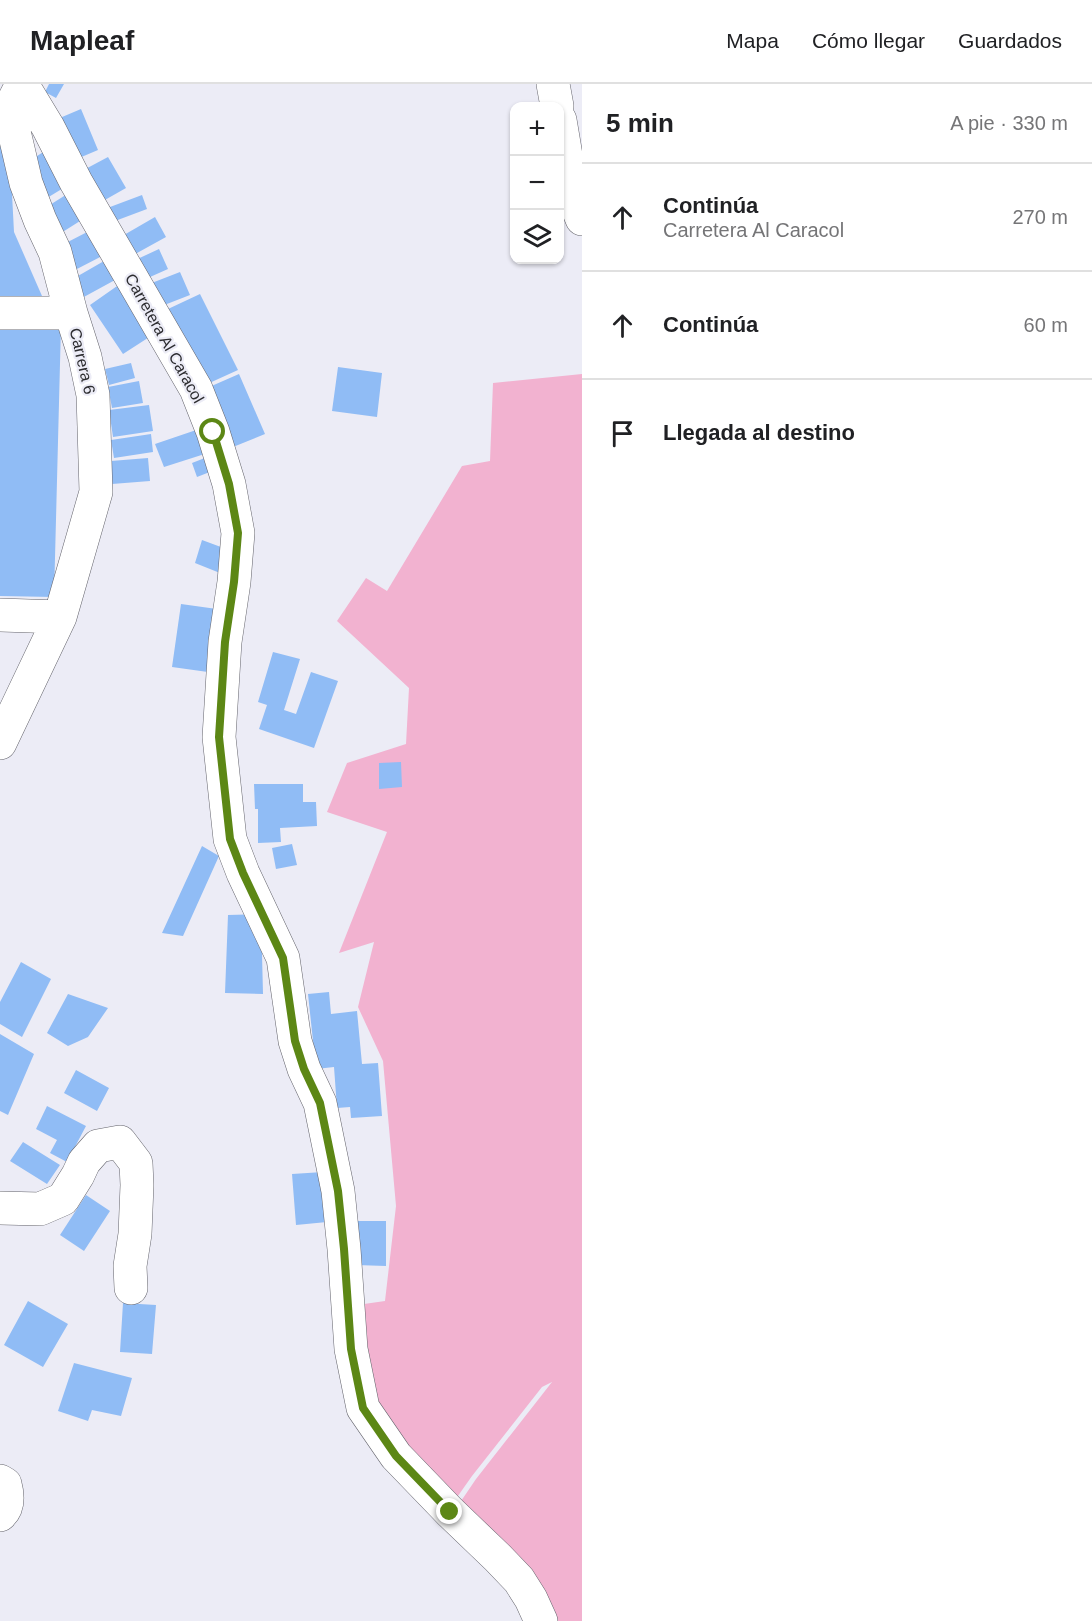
<!DOCTYPE html>
<html lang="es">
<head>
<meta charset="utf-8">
<style>
	:root { --surface:#fff; --page:#f2f2f2; --text:#202124; --muted:#757577; --line:#e0e0e0 }
	body { margin:0; font-family:Helvetica,sans-serif; background:var(--page); color:var(--text) }
	.controls { position:absolute; right:18px; top:18px; display:grid; overflow:hidden; border-radius:12px; box-shadow:0 2px 4px #0004 }
	.controls button { width:54px; height:54px; display:grid; place-items:center; padding:0; border:0; border-bottom:2px solid var(--line); background:var(--surface); color:var(--text); font:30px sans-serif }
	.stop { position:absolute; width:18px; height:18px; margin:-14px; border:4px solid #5c8715; border-radius:50%; background:#fff }
	.stop.end { background:#5c8715; border-color:#fff; box-shadow:0 2px 6px #0008 }
	.list { margin:0; padding:0; list-style:none }
	h2 { display:flex; justify-content:space-between; align-items:center; height:78px; margin:0; padding:0 24px; font-size:26px }
	h2 small { font-size:20px; font-weight:400; color:var(--muted) }
	.list li { display:grid; grid-template-columns:39px 1fr auto; gap:18px; align-items:center; box-sizing:border-box; height:108px; padding:0 24px; border-top:2px solid var(--line) }
	.list b { display:block; font-size:22px; white-space:nowrap }
	.list p { margin:0; font-size:20px; white-space:nowrap; color:var(--muted) }
	.list em { font-size:20px; font-style:normal; color:var(--muted) }
	.icon { flex:none; width:33px; height:33px; fill:none; stroke:currentColor; stroke-width:2; stroke-linecap:round; stroke-linejoin:round }
	.map { position:relative; flex:none; width:582px; height:1537px; overflow:hidden }
	header { display:flex; align-items:center; gap:36px; box-sizing:border-box; height:84px; padding:0 30px; background:var(--surface); border-bottom:2px solid var(--line) }
	header strong { font-size:28px }
	nav { display:flex; gap:33px; margin-inline-start:auto; font-size:21px }
	main { display:flex }
	aside { flex:1; background:var(--surface) }
	.map>svg:first-child { display:block }
	.green { fill:#f2b2d0 }
	.building { fill:#90bcf5 }
	.lines { fill:none; stroke-linecap:round; stroke-linejoin:round }
	.minor-casing { stroke:#64646c; stroke-width:34 }
	.minor { stroke:#fff; stroke-width:33 }
	.route { stroke:#5c8715; stroke-width:8 }
	.labels { text-anchor:middle; stroke-width:4.5; stroke-linejoin:round; paint-order:stroke }
	.street-label { font-size:16px; fill:#2d2d30; stroke:#ececf6 }
</style>
</head>
<body>
<header>
<strong>Mapleaf</strong>
<nav><a>Mapa</a><a>Cómo llegar</a><a>Guardados</a></nav>
</header>
<main>
<div class="map">
<svg width="582" height="1537" viewBox="0 0 582 1537">
	<rect width="100%" height="100%" fill="#ececf6"/>
	<!-- green -->
	<path class="green" d="M582 290V1537H549L457 1423 476 1395 552 1298 542 1303 472 1392 453 1419 370 1321 357 1221 385 1217 396 1122 383 977 358 923 374 858 339 869 387 748 327 728 347 679 406 660 409 604 337 537 366 494 387 507 462 382 490 377 493 299Z"/>
	<!-- building -->
	<path class="building" d="M49 0H64L56 14 45 8Z
		M81 25 98 66 72 77 55 36Z
		M0 34H8L14 148 42 212H0Z
		M48 65 70 100 47 114 26 79Z
		M108 73 126 104 96 121 78 89Z
		M72 107 88 132 61 149 45 124Z
		M142 111 147 125 107 140 102 126Z
		M155 133 166 153 128 174 117 155Z
		M93 145 106 170 75 186 62 161Z
		M159 165 168 185 141 197 131 178Z
		M104 177 115 196 82 214 71 196Z
		M180 188 190 211 154 225 144 202Z
		M120 200 154 250 123 270 90 221Z
		M200 210 238 286 205 301 168 225Z
		M61 241 54 513 0 512V242Z
		M131 279 135 294 109 301 105 285Z
		M338 283 382 289 377 333 332 327Z
		M239 290 265 350 233 363 207 304Z
		M139 297 143 319 112 324 108 303Z
		M149 321 153 347 113 353 109 326Z
		M205 343 214 367 164 383 155 360Z
		M151 350 153 368 114 374 111 356Z
		M215 370 220 384 197 393 192 379Z
		M148 374 150 397 112 400 111 377Z
		M202 456 229 466 220 489 195 479Z
		M181 520 224 526 215 589 172 583Z
		M273 568 300 575 284 626 296 630 311 588 338 597 314 664 259 645 267 621 258 618Z
		M401 678 402 703 379 705V679Z
		M254 700H303V718H316L317 742 280 744 281 758 258 759V725H255Z
		M292 760 297 781 276 785 272 764Z
		M202 762 219 772 183 852 162 849Z
		M261 830 263 910 225 909 228 831Z
		M21 878 51 895 22 953 0 940V918Z
		M329 908 331 930 357 927 362 980 378 979 382 1032 351 1034 350 1023 337 1024 334 983 316 985 308 910Z
		M68 910 108 924 88 953 68 962 47 949Z
		M0 950 34 970 8 1031 0 1027Z
		M76 986 109 1004 97 1027 64 1009Z
		M47 1022 86 1042 67 1078 50 1069 57 1056 36 1045Z
		M23 1058 60 1081 47 1100 10 1077Z
		M323 1088 327 1138 296 1141 292 1090Z
		M86 1111 110 1127 84 1167 60 1151Z
		M357 1137H386V1182L356 1181Z
		M28 1217 68 1240 43 1283 4 1261Z
		M123 1219 156 1221 152 1270 120 1268Z
		M74 1279 132 1294 121 1332 92 1326 88 1337 58 1327Z"/>
	<g class="lines">
		<!-- minor casing -->
		<g class="minor-casing">
			<path id="minor" d="M22 0 48 43 76 98 196 305 213 348 229 400 238 449 234 498 225 558 219 653 230 755 243 789 283 874 295 957 304 985 320 1019 338 1107 344 1165 351 1265 363 1324 396 1372 450 1428 498 1474 519 1496 531 1515 541 1537
				M553 0 557 22
				M560 36 573 113 582 135
				M0 229H71
				M0 531 60 533
				M0 659 60 533 96 408 93 311 85 273 71 229 55 168 40 136 26 99 9 26 22 0
				M0 1124 40 1125 63 1115 78 1091 84 1078 98 1062 120 1058 136 1079 137 1101 135 1150 130 1182 131 1204
				M0 1397 5 1400C8 1411 9 1423 0 1431"/>
		</g>
		<!-- minor -->
		<use href="#minor" class="minor"/>
	</g>
	<g class="lines">
		<!-- route -->
		<path class="route" d="M213 348 229 400 238 449 234 498 225 558 219 653 230 755 243 789 283 874 295 957 304 985 320 1019 338 1107 344 1165 351 1265 363 1324 396 1372 450 1428"/>
	</g>
	<g class="labels">
		<!-- street labels -->
		<g class="street-label">
			<text transform="translate(165 254) rotate(61)" y="6">Carretera Al Caracol</text>
			<text transform="translate(83 277) rotate(77)" y="6">Carrera 6</text>
		</g>
	</g>
</svg>
<div class="controls">
<button>+</button>
<button>−</button>
<button><svg class="icon" aria-label="layers" viewBox="0 0 24 24"><path d="M12 4l9 5-9 5-9-5zM3 14l9 5 9-5"/></svg></button>
</div>
<div class="stop" style="left:213px;top:348px"></div>
<div class="stop end" style="left:450px;top:1428px"></div>
</div>
<aside>
<h2>5 min<small>A pie · 330 m</small></h2>
<ul class="list">
<li><svg class="icon" aria-label="ahead" viewBox="0 0 24 24"><path d="M12 20V5M6 11l6-6 6 6"/></svg><div><b>Continúa</b><p>Carretera Al Caracol</p></div><em>270 m</em></li>
<li><svg class="icon" aria-label="ahead" viewBox="0 0 24 24"><path d="M12 20V5M6 11l6-6 6 6"/></svg><div><b>Continúa</b></div><em>60 m</em></li>
<li><svg class="icon" aria-label="arrive" viewBox="0 0 24 24"><path d="M6 21V4h12l-3 4 3 4H6"/></svg><div><b>Llegada al destino</b></div></li>
</ul>
</aside>
</main>
</body>
</html>
